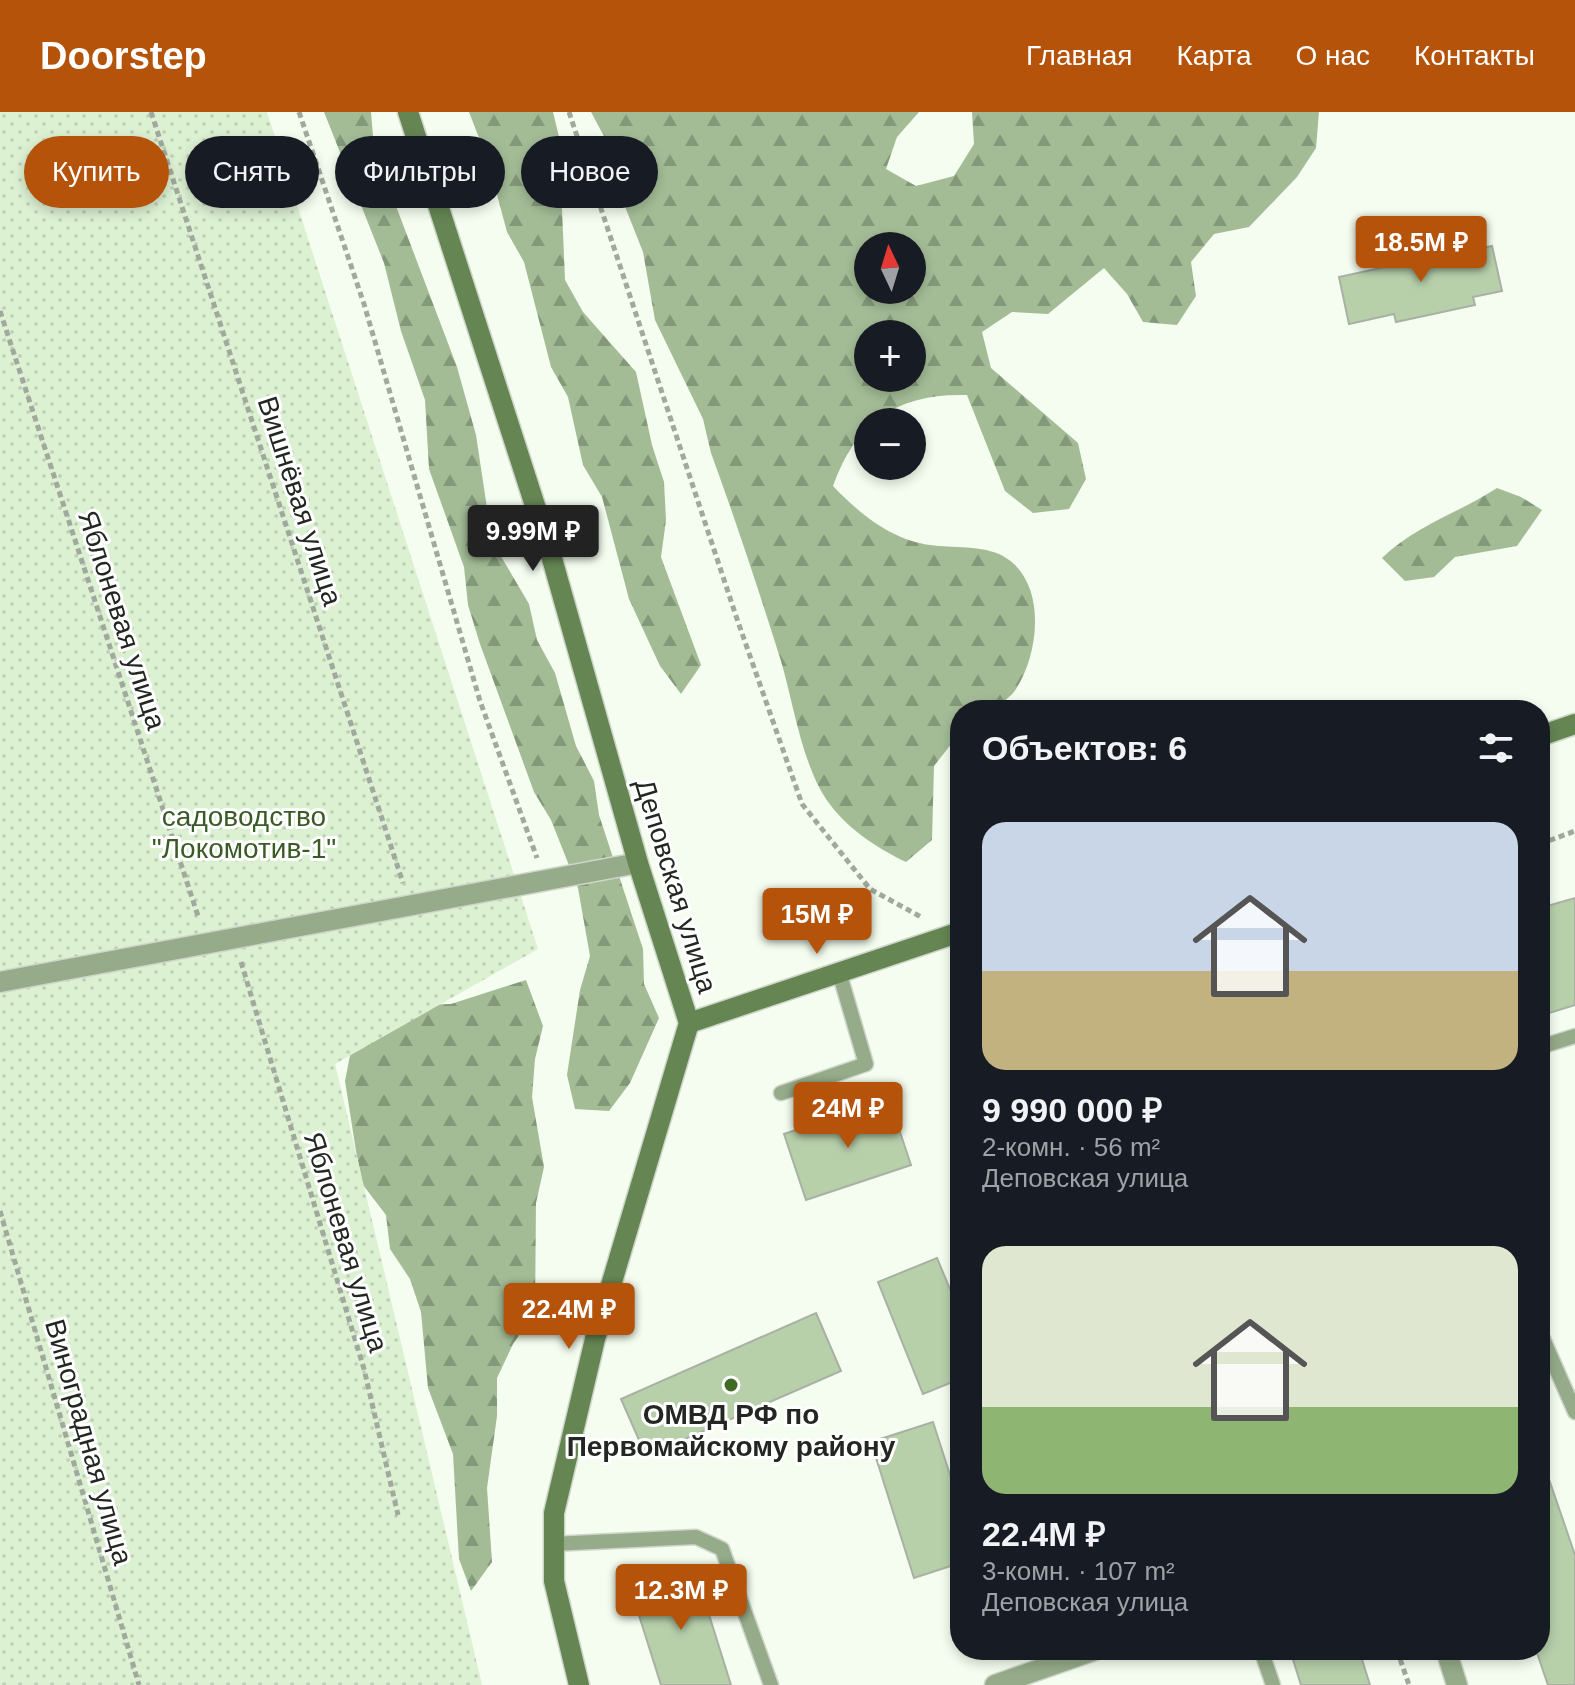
<!DOCTYPE html>
<html lang="ru">
<head>
<meta charset="utf-8">
<style>
	:root { --surface:#171b24; --page:#20242c; --text:#f1f3f6; --muted:#9ea1a6; --accent:#b45309 }
	body { margin:0; font-family:Arial,sans-serif; background:var(--page); color:var(--text); height:100vh; display:flex; flex-direction:column; font-size:30px; white-space:nowrap }
	* { box-sizing:border-box; margin:0 }
	p { font-size:26px; color:var(--muted) }
	.icon { flex:none; width:44px; height:44px; fill:none; stroke:currentColor; stroke-width:2; stroke-linecap:round; stroke-linejoin:round }
	.map { position:relative; flex:1; overflow:hidden }
	.sheet { position:absolute; left:950px; top:588px; width:600px; height:960px; display:flex; flex-direction:column; background:var(--surface); border-radius:32px; box-shadow:0 4px 12px #0003 }
	.sheet>* { flex:none }
	.guide { position:absolute; left:24px; top:24px; width:760px; height:72px; display:flex; gap:16px }
	.needle { width:52px; rotate:356deg }
	.controls { position:absolute; left:854px; top:120px; display:grid; gap:16px }
	.controls a { display:grid; place-items:center; width:72px; height:72px; border-radius:50%; background:var(--surface); box-shadow:0 4px 12px #0003; font-size:40px }
	.price { position:absolute; translate:-50% -68px; padding:0 18px; border-radius:8px; background:var(--accent); color:#fff; font-size:26px; line-height:52px; filter:drop-shadow(0 2px 4px #0008) }
	.price::after { content:''; position:absolute; left:50%; top:48px; width:24px; height:18px; margin-left:-12px; background:inherit; clip-path:polygon(0 0,100% 0,50% 100%) }
	.price.selected { background:#222; color:#fff }
	ul { padding:0; list-style:none }
	li { display:grid; align-content:center; gap:16px; height:424px; padding:0 32px }
	li span { display:grid; place-items:center; height:248px; border-radius:24px; color:#555 }
	li>.icon { margin-inline-start:auto }
	span .icon { width:144px; height:144px; fill:#fffc; stroke-width:1 }
	li b { font-size:34px }
	h2 { display:flex; justify-content:space-between; align-items:center; height:96px; padding:0 32px; font-size:34px }
	.tag { padding:0 28px; border-radius:36px; background:var(--surface); box-shadow:0 4px 12px #0003; font-size:28px; line-height:72px }
	.tag.selected { background:var(--accent); color:#fff }
	header { display:flex; align-items:center; gap:48px; box-sizing:border-box; height:112px; padding:0 40px; background:var(--accent); color:#fff }
	header strong { font-size:38px }
	nav { display:flex; gap:44px; margin-inline-start:auto; font-size:28px }
	.map>svg:first-child { display:block }
</style>
</head>
<body>
<header>
<strong>Doorstep</strong>
<nav><a>Главная</a><a>Карта</a><a>О нас</a><a>Контакты</a></nav>
</header>
<div class="map">
<svg width="1575" height="1573" viewBox="0 0 1575 1573">
	<defs>
		<pattern id="forest-firs" width="22" height="20" patternUnits="userSpaceOnUse" patternTransform="scale(2)"><rect width="22" height="20" fill="#a3bc96"/><path d="M5 1l3.5 6h-7zM16 11l3.5 6h-7z" fill="#84997a"/></pattern>
		<pattern id="park-dots" width="8" height="8" patternUnits="userSpaceOnUse" patternTransform="scale(2)"><rect width="8" height="8" fill="#dcf0d2"/><path d="M2 2h.1M6 6h.1" fill="none" stroke="#bcceb4" stroke-width="1.8" stroke-linecap="round"/></pattern>
	</defs>
	<rect width="100%" height="100%" fill="#f4fdef"/>
	<g fill="url(#forest-firs)" fill-rule="evenodd">
		<path d="M324,0H371L374,36L457,255L476,323L492,429L529,492L537,528L555,561L576,634L594,669L599,703L643,837L644,872L659,906L630,971L609,999L575,997L567,963L580,878L590,844L578,776L551,708L534,680L480,532L468,493L464,455L429,357L425,288L401,219L384,151Z"/>
		<path d="M469,0H553L559,25L565,168L583,200L636,260L652,333L664,370L666,408L661,445L701,553L681,582L660,554L629,487L602,385L583,353L568,285L551,255L524,150L507,120L488,49Z"/>
		<path d="M591,0H919L897,25L886,57L916,74L954,64L974,32L972,0H1319L1316,36L1297,65L1249,115L1214,122L1191,150L1196,184L1177,213L1143,210L1127,182L1104,156L1048,202L1012,200L982,220L991,256L1078,331L1086,367L1069,397L1033,401L1005,379L967,283C898,281 856,309 833,374C859,401 891,428 930,433C952,436 983,433 1003,444C1047,469 1040,540 1016,577C1011,585 1001,591 994,598H960V621L934,654L932,728L906,750C875,735 846,716 826,687C802,651 793,590 781,549C759,479 736,409 711,341L703,307L655,208L643,140L618,77L614,43ZM868,134H912V178H868ZM868,222H912V266H868Z"/>
		<path d="M1497,376L1521,385L1542,398L1517,434L1455,445L1434,465L1405,469L1382,446C1416,413 1457,402 1497,376Z"/>
		<path d="M526,868L543,914L535,947L532,985L544,1055L536,1091L535,1201L513,1232L497,1266V1304L487,1376L492,1450L471,1479L459,1447L453,1342L428,1276L421,1200L410,1167L390,1137L386,1103L363,1073L356,1039L345,969L352,933L411,893L451,892Z"/>
	</g>
	<path fill="url(#park-dots)" d="M0,0H267L538,837L335,952L482,1573H0Z"/>
	<g fill="#b7d0aa" stroke="#a8b1a4" stroke-width="2">
		<path d="M1461,132L1462,140L1492,134L1502,179L1473,185L1475,193L1396,210L1394,202L1349,212L1339,165L1385,155L1383,148Z"/>
		<path d="M1575,786V893L1540,904V796Z"/>
		<path d="M889,987L911,1053L806,1088L784,1022Z"/>
		<path d="M937,1146L960,1201V1267L923,1282L878,1170Z"/>
		<path d="M816,1201L841,1259L646,1344L621,1287Z"/>
		<path d="M933,1310L960,1394V1451L914,1466L871,1330Z"/>
		<path d="M1540,1341L1575,1443V1573H1548L1536,1538H1540Z"/>
		<path d="M695,1458L731,1573H661L631,1478Z"/>
		<path d="M1290,1538H1359L1370,1573H1301Z"/>
	</g>
	<g fill="none" stroke-linecap="round" stroke-linejoin="round">
		<defs>
			<g id="lane">
				<path d="M1540,935L1575,924"/>
				<path d="M781,981L866,952L839,860"/>
				<path d="M1540,1220L1575,1300"/>
				<path d="M552,1432L696,1425L722,1437L771,1573"/>
				<path d="M1261,1538L1273,1573"/>
			</g>
			<g id="street">
				<path d="M0,870L638,751"/>
				<path d="M1446,1538L1457,1573"/>
				<path d="M995,1573L1095,1538"/>
			</g>
			<g id="secondary">
				<path d="M408,0L551,443L638,751L689,911L595,1227L554,1401V1469L579,1573"/>
				<path d="M1540,624L1575,612"/>
				<path d="M689,911L960,820"/>
			</g>
		</defs>
		<use href="#lane" stroke="#ced6ca" stroke-width="17"/>
		<use href="#street" stroke="#ced6ca" stroke-width="23"/>
		<use href="#secondary" stroke="#ced6ca" stroke-width="23"/>
		<g stroke="#a1a89d" stroke-width="5" stroke-dasharray="6 4" stroke-linecap="butt">
			<path d="M151,0L403,771"/>
			<path d="M299,0L364,192L480,589L537,746"/>
			<path d="M569,0L737,507L802,692L870,777L923,806"/>
			<path d="M0,199L199,807"/>
			<path d="M1540,732L1575,719"/>
			<path d="M241,850L364,1257L398,1403"/>
			<path d="M0,1099L139,1573"/>
			<path d="M1397,1538L1409,1573"/>
		</g>
		<use href="#lane" stroke="#95ab89" stroke-width="14"/>
		<use href="#street" stroke="#95ab89" stroke-width="20"/>
		<use href="#secondary" stroke="#658553" stroke-width="20"/>
	</g>
	<circle fill="#416a25" stroke="#fff" stroke-width="3" cx="731" cy="1273" r="8"/>
	<g text-anchor="middle" dominant-baseline="central" stroke-width="6" stroke-linejoin="round" paint-order="stroke">
		<g font-size="28" fill="#232722" stroke="#fff">
			<text transform="translate(300 389) rotate(72)">Вишнёвая улица</text>
			<text transform="translate(122 508) rotate(72)">Яблоневая улица</text>
			<text transform="translate(676 774) rotate(73)">Деповская улица</text>
			<text transform="translate(346 1130) rotate(73)">Яблоневая улица</text>
			<text transform="translate(89 1330) rotate(74)">Виноградная улица</text>
		</g>
		<g font-size="28" fill="#3b5b26" stroke="#fff">
			<text x="244" y="704">садоводство<tspan x="244" dy="32">"Локомотив-1"</tspan></text>
		</g>
		<g font-size="28" font-weight="bold" fill="#232722" stroke="#fff">
			<text x="731" y="1302">ОМВД РФ по<tspan x="731" dy="32">Первомайскому району</tspan></text>
		</g>
	</g>
</svg>
<div class="controls">
<a><svg class="needle" viewBox="-14 -14 28 28"><path d="M0-13l5 13h-10z" fill="#e53935"/><path d="M0 13l5-13h-10z" fill="#9ea1a6"/></svg></a>
<a>+</a>
<a>−</a>
</div>
<b class="price" style="left:1421px;top:172px">18.5M ₽</b>
<b class="price selected" style="left:533px;top:461px">9.99M ₽</b>
<b class="price" style="left:817px;top:844px">15M ₽</b>
<b class="price" style="left:848px;top:1038px">24M ₽</b>
<b class="price" style="left:569px;top:1239px">22.4M ₽</b>
<b class="price" style="left:681px;top:1520px">12.3M ₽</b>
<div class="guide">
<a class="tag selected">Купить</a>
<a class="tag">Снять</a>
<a class="tag">Фильтры</a>
<a class="tag">Новое</a>
</div>
<section class="sheet">
<h2>Объектов: 6<svg class="icon" aria-label="filters" viewBox="0 0 24 24"><path d="M4 7h16M4 17h16"/><circle cx="9" cy="7" r="2"/><circle cx="15" cy="17" r="2"/></svg></h2>
<ul>
<li><span style="background:linear-gradient(#c9d6e8 60%,#c2b280 0)"><svg class="icon" aria-label="home" viewBox="0 0 24 24"><path d="M3 11l9-7 9 7M6 9v11h12V9"/></svg></span><div><b>9 990 000 ₽</b><p>2-комн. · 56 m²</p><p>Деповская улица</p></div></li>
<li><span style="background:linear-gradient(#dfe7d0 65%,#8fb573 0)"><svg class="icon" aria-label="home" viewBox="0 0 24 24"><path d="M3 11l9-7 9 7M6 9v11h12V9"/></svg></span><div><b>22.4M ₽</b><p>3-комн. · 107 m²</p><p>Деповская улица</p></div></li>
</ul>
</section>
</div>
</body>
</html>
